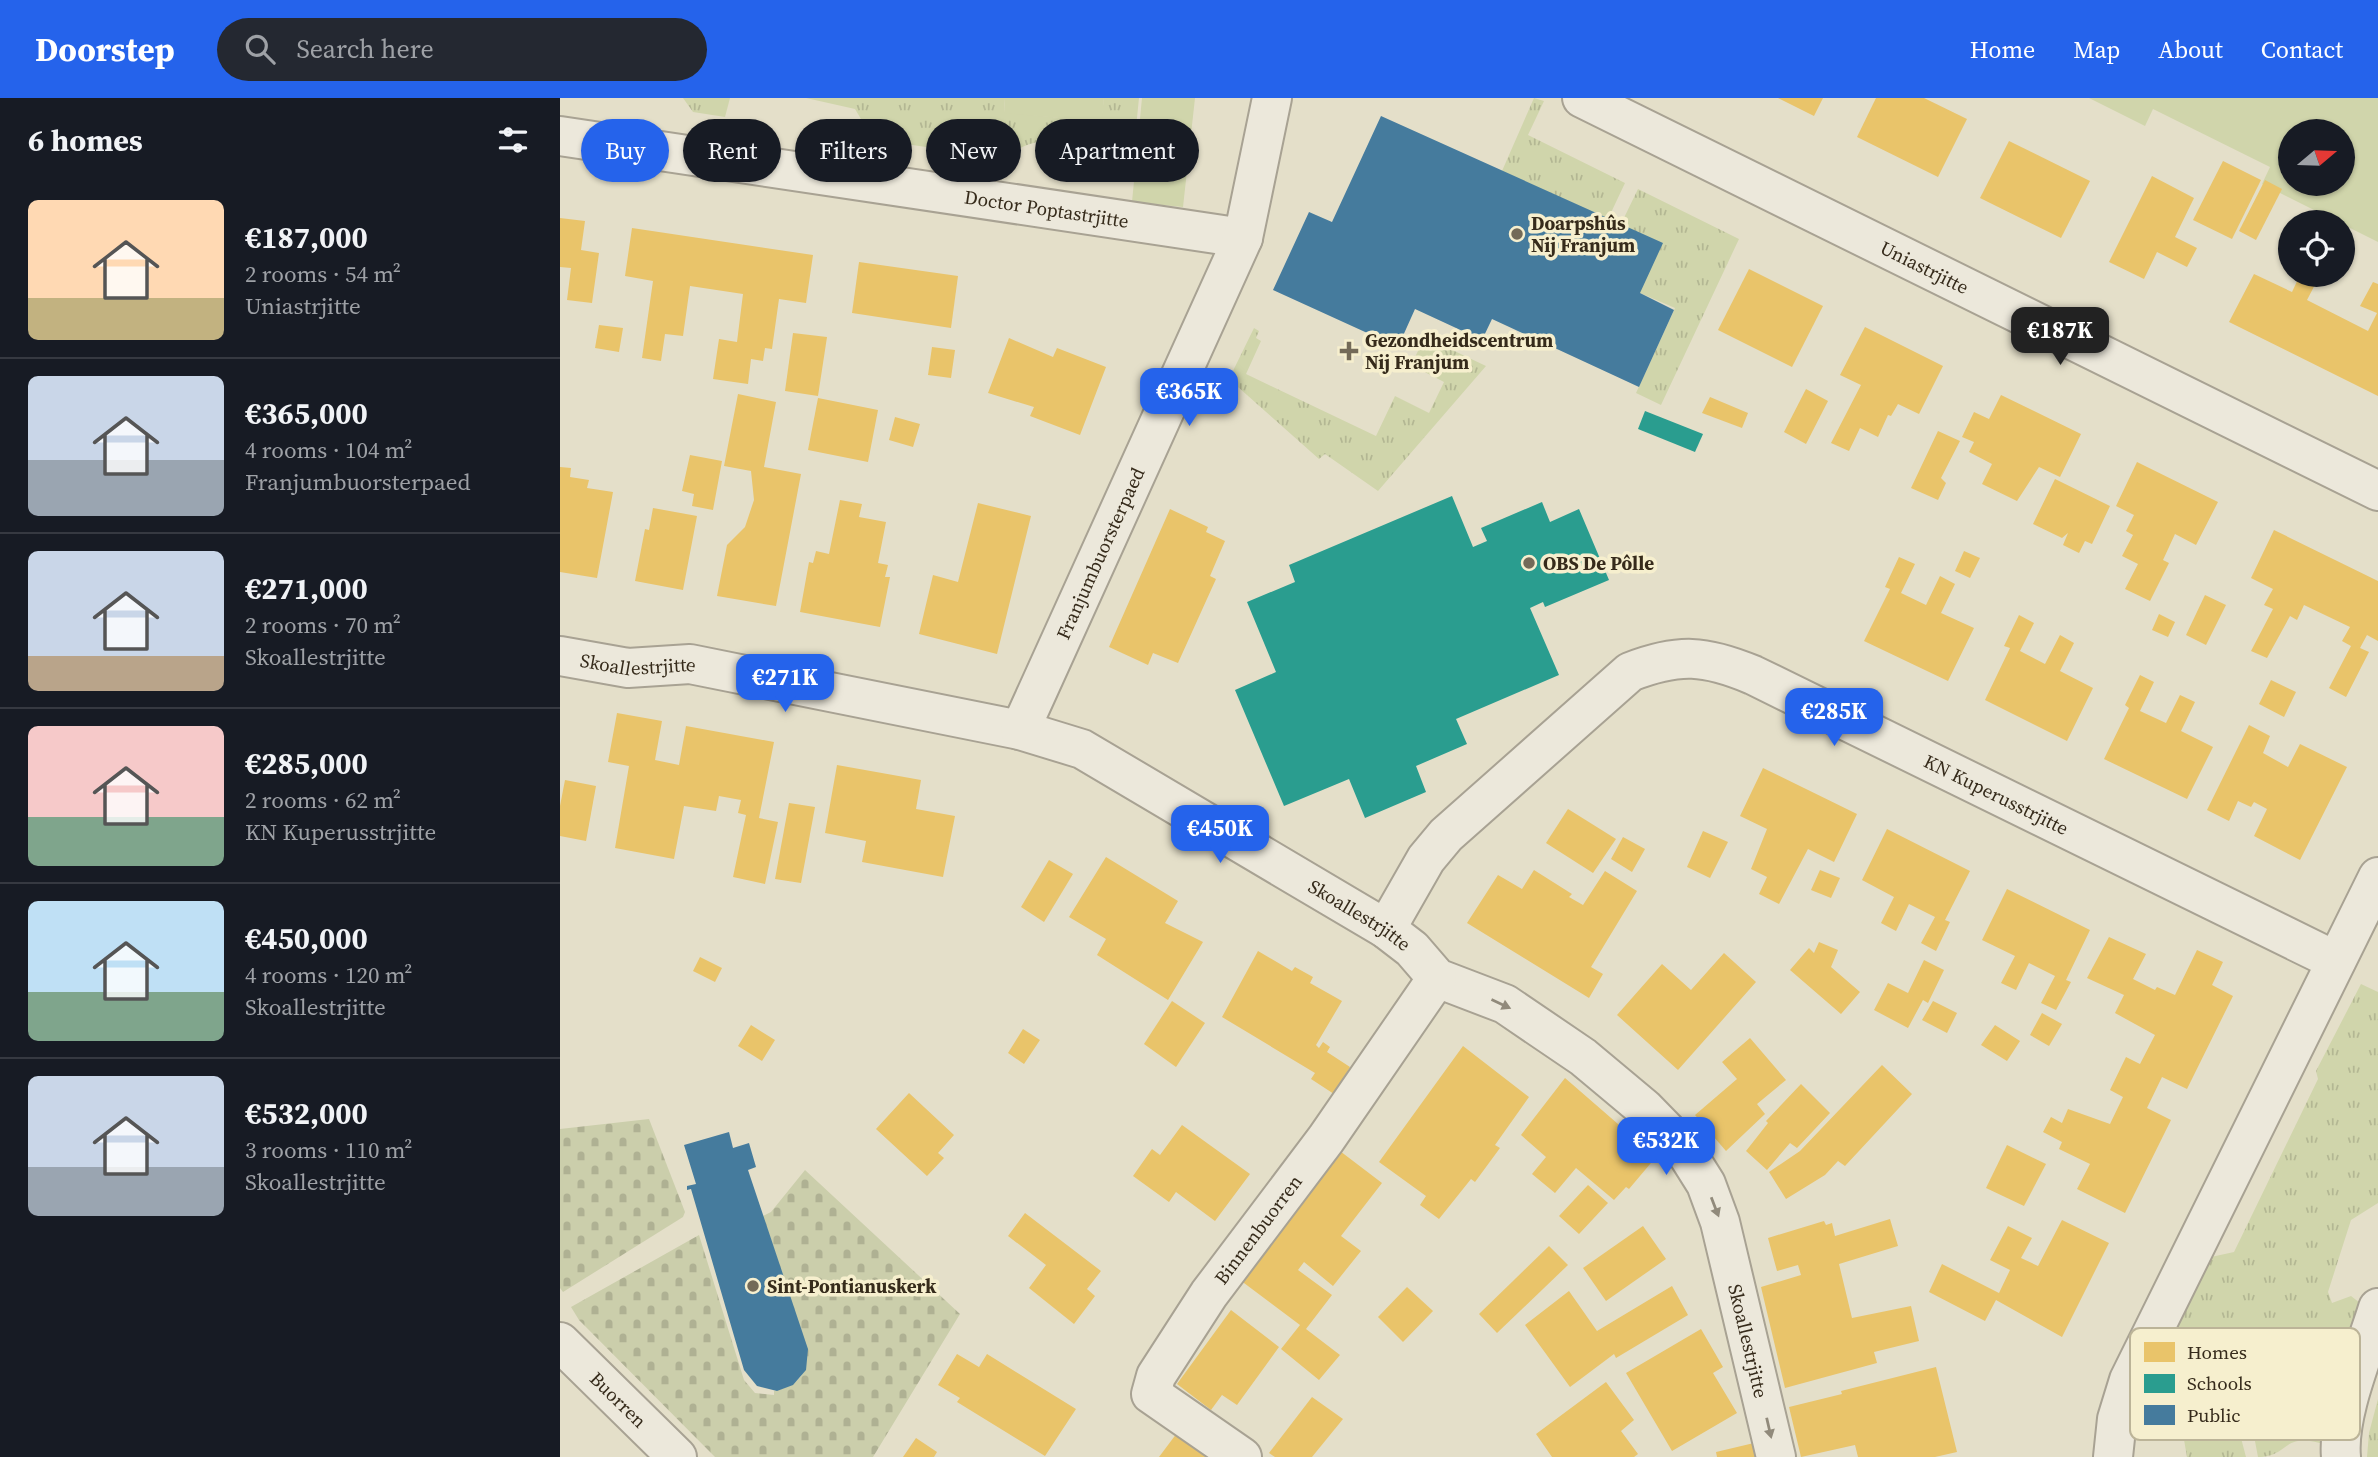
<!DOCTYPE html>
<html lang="en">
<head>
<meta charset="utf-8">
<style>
	:root { --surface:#171b24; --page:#242831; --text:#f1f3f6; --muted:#9ea1a6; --line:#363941; --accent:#2563eb }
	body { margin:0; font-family:"Source Serif 4",serif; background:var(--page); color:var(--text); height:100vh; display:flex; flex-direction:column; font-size:26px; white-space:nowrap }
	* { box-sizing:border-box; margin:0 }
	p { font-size:23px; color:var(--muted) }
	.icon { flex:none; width:38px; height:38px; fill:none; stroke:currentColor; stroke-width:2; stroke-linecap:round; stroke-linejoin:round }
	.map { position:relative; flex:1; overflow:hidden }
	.details { display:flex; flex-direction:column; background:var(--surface); width:560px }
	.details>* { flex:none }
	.top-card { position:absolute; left:21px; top:21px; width:665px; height:63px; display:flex; gap:14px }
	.needle { width:46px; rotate:71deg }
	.tools { position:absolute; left:1718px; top:21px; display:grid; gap:14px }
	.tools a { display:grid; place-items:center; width:77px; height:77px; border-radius:50%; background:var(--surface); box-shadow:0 2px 5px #0004; font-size:35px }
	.price { position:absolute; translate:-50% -60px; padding:0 16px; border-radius:14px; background:var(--accent); color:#fff; font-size:23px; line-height:46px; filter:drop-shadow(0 2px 4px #0008) }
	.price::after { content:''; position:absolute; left:50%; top:42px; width:21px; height:16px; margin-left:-10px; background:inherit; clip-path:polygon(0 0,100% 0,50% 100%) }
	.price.active { background:#222; color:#fff }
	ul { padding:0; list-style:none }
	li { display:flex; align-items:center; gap:21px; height:175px; padding:0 28px }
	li+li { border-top:2px solid var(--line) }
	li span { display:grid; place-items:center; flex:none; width:196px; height:140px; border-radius:10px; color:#555 }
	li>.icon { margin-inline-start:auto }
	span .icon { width:84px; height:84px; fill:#fffc; stroke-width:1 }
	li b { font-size:30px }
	h2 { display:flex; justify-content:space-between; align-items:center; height:84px; padding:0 28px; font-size:30px }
	.chip { padding:0 24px; border-radius:32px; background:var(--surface); box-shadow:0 2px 5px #0004; font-size:24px; line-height:63px }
	.chip.active { background:var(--accent); color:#fff }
	header { display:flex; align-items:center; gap:42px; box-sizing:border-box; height:98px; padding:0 35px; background:var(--accent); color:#fff }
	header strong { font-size:33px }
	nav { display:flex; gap:38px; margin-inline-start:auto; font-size:24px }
	.search { width:490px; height:63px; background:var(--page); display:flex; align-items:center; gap:18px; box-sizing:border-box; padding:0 24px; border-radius:38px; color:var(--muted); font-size:26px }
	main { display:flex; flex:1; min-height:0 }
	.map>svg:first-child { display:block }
</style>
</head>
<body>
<header>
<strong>Doorstep</strong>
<div class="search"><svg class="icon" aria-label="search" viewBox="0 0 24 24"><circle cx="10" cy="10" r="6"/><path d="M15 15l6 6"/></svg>Search here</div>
<nav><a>Home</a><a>Map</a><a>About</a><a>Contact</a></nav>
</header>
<main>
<section class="details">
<h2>6 homes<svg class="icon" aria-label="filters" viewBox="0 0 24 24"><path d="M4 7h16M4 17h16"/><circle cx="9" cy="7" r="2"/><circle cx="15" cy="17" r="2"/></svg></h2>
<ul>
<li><span style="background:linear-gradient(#ffd9b3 70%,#c2b280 0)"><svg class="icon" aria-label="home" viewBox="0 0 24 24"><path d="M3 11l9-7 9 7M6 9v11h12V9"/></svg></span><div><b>€187,000</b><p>2 rooms · 54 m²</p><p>Uniastrjitte</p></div></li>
<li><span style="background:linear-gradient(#c9d6e8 60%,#9aa5b1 0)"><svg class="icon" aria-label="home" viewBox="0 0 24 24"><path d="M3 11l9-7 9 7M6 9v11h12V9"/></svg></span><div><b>€365,000</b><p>4 rooms · 104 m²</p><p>Franjumbuorsterpaed</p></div></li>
<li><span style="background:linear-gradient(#c9d6e8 75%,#b9a48a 0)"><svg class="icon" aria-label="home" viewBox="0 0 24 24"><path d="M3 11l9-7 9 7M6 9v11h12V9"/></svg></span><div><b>€271,000</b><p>2 rooms · 70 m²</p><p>Skoallestrjitte</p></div></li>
<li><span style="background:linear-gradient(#f6c9c9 65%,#7fa58c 0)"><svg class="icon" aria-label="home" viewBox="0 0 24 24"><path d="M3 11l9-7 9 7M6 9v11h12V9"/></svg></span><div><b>€285,000</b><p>2 rooms · 62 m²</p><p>KN Kuperusstrjitte</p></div></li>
<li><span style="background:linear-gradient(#bfe0f5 65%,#7fa58c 0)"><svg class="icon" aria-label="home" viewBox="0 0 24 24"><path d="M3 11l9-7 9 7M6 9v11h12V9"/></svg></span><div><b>€450,000</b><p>4 rooms · 120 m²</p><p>Skoallestrjitte</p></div></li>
<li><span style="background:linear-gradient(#c9d6e8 65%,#9aa5b1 0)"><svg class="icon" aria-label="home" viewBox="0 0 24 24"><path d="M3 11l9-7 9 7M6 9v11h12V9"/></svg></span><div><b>€532,000</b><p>3 rooms · 110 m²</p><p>Skoallestrjitte</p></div></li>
</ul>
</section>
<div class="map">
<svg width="1818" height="1359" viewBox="0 0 1818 1359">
	<defs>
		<pattern id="grass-tufts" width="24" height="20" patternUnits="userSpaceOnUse" patternTransform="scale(1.75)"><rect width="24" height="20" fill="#d0d5ab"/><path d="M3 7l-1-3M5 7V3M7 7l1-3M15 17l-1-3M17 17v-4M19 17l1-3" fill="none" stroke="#b3b793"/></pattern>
		<pattern id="cemetery-stones" width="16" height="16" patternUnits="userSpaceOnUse" patternTransform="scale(1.75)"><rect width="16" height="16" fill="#cbceab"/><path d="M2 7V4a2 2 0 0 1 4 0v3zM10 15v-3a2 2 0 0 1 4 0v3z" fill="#afb193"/></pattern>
	</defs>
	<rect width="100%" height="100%" fill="#e4dfc9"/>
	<g fill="url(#grass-tufts)">
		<path d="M123,0H170L165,19L133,14Z"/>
		<path d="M246,0H445L444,14L541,24L544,0H579L571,79L527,73L525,56C496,39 471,38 445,61L313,41L295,11Z"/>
		<path d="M974,0L984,3L968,37L1065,85L1048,121L942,73Z"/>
		<path d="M1078,91L1179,141L1101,307L1076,295L1115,210L1080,195L1061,126Z"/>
		<path d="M694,230L699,233L696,240L701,243L686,276L816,338L835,298L869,315L884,284L851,267L865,239L926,268L818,393L765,356L759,361L669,281Z"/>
		<path d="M1801,886L1818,894V1105L1791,1122L1768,1194L1772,1205L1791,1198L1800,1205L1769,1309L1731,1303L1685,1329L1585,1302L1583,1299L1651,1159L1674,1154L1758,981L1756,973Z"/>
		<path d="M1818,1301V1359H1807L1809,1335Z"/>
		<path d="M1733,1315L1766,1320L1769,1348C1721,1331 1731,1359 1698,1359L1694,1338Z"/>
		<path d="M1615,1322L1681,1340L1686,1359H1627L1623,1336H1617Z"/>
	</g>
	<g fill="url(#cemetery-stones)">
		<path d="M89,1021L125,1114L123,1119L3,1194L0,1190V1031Z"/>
		<path d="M245,1072L400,1216L313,1359H155L19,1222L11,1209L139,1137L184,1282L195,1295L214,1297V1293C239,1287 247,1277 247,1251L203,1118L211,1114Z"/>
	</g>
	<g fill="#d0d5ab" fill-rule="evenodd">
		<path d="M445,0H544L542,24L444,15Z"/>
		<path d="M582,0H635L623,109L572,104Z"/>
		<path d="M1529,0H1818V144L1702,86L1710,69L1593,11L1585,28ZM1731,33H1783V86H1731Z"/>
	</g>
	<g fill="#e9c46a">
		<path d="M1218,0H1263L1254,18Z"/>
		<path d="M1316,0H1364L1407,21L1378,79L1297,39Z"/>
		<path d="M1449,43L1530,83L1501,140L1420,100Z"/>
		<path d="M1663,63L1701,82L1672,141L1633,122Z"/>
		<path d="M1592,78L1634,100L1615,139L1637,150L1627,169L1597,154L1584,181L1549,164Z"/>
		<path d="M1705,82L1722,91L1696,142L1679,133Z"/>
		<path d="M0,120L25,123L21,152L39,155L32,205L7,202L11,170L0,169Z"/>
		<path d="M72,130L253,157L246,205L219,201L212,251L205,250L203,263L191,261L188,286L153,281L159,241L177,244L183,196L130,188L123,238L105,236L101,263L82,260L93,183L65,178Z"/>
		<path d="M1731,153V172L1723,168Z"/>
		<path d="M299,164L398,178L391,230L292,215Z"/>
		<path d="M1189,171L1263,208L1232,269L1158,232Z"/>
		<path d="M1694,176L1732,194L1740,177H1760L1747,202L1808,233L1817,215L1800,208L1813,184L1818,186V298L1669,224Z"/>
		<path d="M39,227L63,230L59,254L35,250Z"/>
		<path d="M1305,229L1383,268L1359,316L1338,306L1331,318L1328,317L1318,339L1300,330L1289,353L1271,345L1301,287L1280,277Z"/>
		<path d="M233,235L267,239L258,298L225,293Z"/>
		<path d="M449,240L493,259L497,250L546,269L520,337L470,318L474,309L428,295Z"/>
		<path d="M372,249L395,252L391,280L368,277Z"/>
		<path d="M1246,291L1268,303L1246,346L1224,334Z"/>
		<path d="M178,296L216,304L204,369L241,376L216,508L157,498L167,447L185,429L194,402L191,373L164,368Z"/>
		<path d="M1441,297L1521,336L1500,379L1479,369L1457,403L1422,386L1432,366L1409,354L1414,344L1402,339L1414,314L1429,321Z"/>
		<path d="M1150,299L1188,315L1182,330L1142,315Z"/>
		<path d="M258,300L318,312L308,364L248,352Z"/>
		<path d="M335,319L360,326L353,349L329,342Z"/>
		<path d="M1378,333L1400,343L1381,380L1386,385L1378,402L1351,390Z"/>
		<path d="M130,357L162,363L153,412L132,408L134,396L122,393Z"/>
		<path d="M1577,364L1658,404L1636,447L1615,436L1603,462L1609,465L1590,503L1565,491L1578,466L1562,458L1573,437L1566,433L1574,417L1556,408Z"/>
		<path d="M0,369L11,370L10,379L29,382L27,390L53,394L37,480L0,474Z"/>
		<path d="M1495,381L1550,408L1532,446L1525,443L1519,455L1503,447L1508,435L1502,440L1473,426Z"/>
		<path d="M280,402L302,406L299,419L326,424L318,465L328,467L325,479H330L320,529L240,514L249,464L253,465L256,453L269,456Z"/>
		<path d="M418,405L471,418L437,556L359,536L373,477L398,484Z"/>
		<path d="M93,410L137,418L123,492L75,483L85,431L89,432Z"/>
		<path d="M610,411L648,429L646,434L665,443L650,478L656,481L618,565L593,555L588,567L549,549Z"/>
		<path d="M1714,432L1818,483V543L1807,537L1800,550L1809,554L1786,599L1769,590L1791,548L1782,543L1790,529L1744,507L1737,522L1730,518L1707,560L1691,553L1713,511L1704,507L1713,491L1691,480Z"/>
		<path d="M1404,453L1420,460L1410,480L1395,473Z"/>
		<path d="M1339,459L1355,466L1341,495L1366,507L1380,478L1395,486L1381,515L1414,530L1388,583L1304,543L1330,491L1325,489Z"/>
		<path d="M1645,497L1666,507L1646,547L1626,537Z"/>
		<path d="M1599,516L1615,524L1608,539L1592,532Z"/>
		<path d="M1459,517L1474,525L1460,553L1485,566L1500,537L1514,545L1500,573L1533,590L1507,643L1425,602L1450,550L1444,548Z"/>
		<path d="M1580,577L1594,584L1580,613L1606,625L1620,597L1635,604L1621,633L1653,649L1627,701L1544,661L1569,610L1565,607Z"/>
		<path d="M1711,582L1736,594L1724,619L1699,606Z"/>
		<path d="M57,615L102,623L95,662L119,667L126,628L214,644L199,720L218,724L205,786L173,779L186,717L178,715L181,702L159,698L156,713L124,708L114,761L55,750L69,668L48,664Z"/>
		<path d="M1689,627L1710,638L1703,655L1728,669L1740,646L1787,669L1740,762L1694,738L1707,711L1694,704L1691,709L1678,703L1669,723L1647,712Z"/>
		<path d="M277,667L361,682L356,711L395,718L383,779L302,764L306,743L265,735Z"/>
		<path d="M1203,670L1297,716L1274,764L1248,751L1219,806L1199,796L1207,779L1191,771L1207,731L1180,718Z"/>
		<path d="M5,682L36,688L26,743L0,738V708Z"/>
		<path d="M229,705L255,709L241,785L215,781Z"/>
		<path d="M1008,711L1056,741L1033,775L986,745Z"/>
		<path d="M1327,731L1410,773L1385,822L1390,824L1376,853L1361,845L1375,819L1349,806L1336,833L1321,825L1334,799L1302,782Z"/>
		<path d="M1143,733L1168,744L1150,780L1127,769Z"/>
		<path d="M1063,739L1085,751L1072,774L1051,761Z"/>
		<path d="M546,759L618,803L605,825L643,844L608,902L537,857L546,841L509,819Z"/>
		<path d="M489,762L513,776L484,824L461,809Z"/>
		<path d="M974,772L1012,796L1009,799L1023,807L1045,773L1077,793L1031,869L1043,876L1029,900L907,825L938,777L962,791Z"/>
		<path d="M1260,772L1280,780L1271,800L1251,792Z"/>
		<path d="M1447,791L1530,832L1506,882L1511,884L1496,912L1481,905L1495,878L1469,865L1456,892L1441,885L1455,858L1422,842Z"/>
		<path d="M1549,839L1586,856L1573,881L1595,892L1597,889L1615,897L1637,852L1663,864L1652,887L1673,898L1627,991L1602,979L1587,1010L1611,1022L1565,1115L1517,1091L1530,1066L1499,1051L1502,1044L1483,1034L1491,1019L1502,1025L1508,1011L1550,1026L1563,999L1550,992L1566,959L1580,966L1595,937L1555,915L1564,897L1527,880Z"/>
		<path d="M1259,844L1278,852L1271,869L1300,894L1281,916L1230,872L1249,850L1254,855Z"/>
		<path d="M698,853L732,873L735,869L753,879L750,885L782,903L756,947L759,950L763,944L770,949L767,954L790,969L774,996L751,981L755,975L662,919Z"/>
		<path d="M1164,855L1196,884L1118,972L1057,917L1102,866L1131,892Z"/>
		<path d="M140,859L162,870L155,884L133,873Z"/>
		<path d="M1364,862L1384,872L1368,905L1363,902L1348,930L1314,912L1328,885L1348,895Z"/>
		<path d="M612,903L645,925L616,969L584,946Z"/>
		<path d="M1373,903L1397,915L1387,935L1362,922Z"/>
		<path d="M1482,915L1502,926L1489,948L1470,937Z"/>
		<path d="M191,927L215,942L202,963L178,948Z"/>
		<path d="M1435,927L1460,943L1447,963L1421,947Z"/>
		<path d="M463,931L480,942L464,966L448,955Z"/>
		<path d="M1190,940L1226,982L1197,1006L1205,1016L1166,1053L1135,1017L1177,981L1162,964Z"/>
		<path d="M903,948L969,999L935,1047L940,1050L915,1084L911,1081L879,1121L860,1107L866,1098L819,1064Z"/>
		<path d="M1322,967L1352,996L1285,1068L1278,1063L1265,1077L1226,1101L1209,1074L1240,1053Z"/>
		<path d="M1005,980L1096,1059L1069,1091L1066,1089L1054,1102L1016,1070L995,1095L972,1076L986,1059L961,1037Z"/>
		<path d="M1241,986L1270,1015L1237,1050L1230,1045L1207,1072L1186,1053L1208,1025L1206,1023Z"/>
		<path d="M349,995L394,1037L378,1055L384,1060L367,1078L316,1031Z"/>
		<path d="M622,1027L690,1076L655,1123L616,1094L609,1104L573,1078L592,1051L600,1057Z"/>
		<path d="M1447,1047L1486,1066L1464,1108L1426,1090Z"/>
		<path d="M776,1050L822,1085L781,1138L801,1153L773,1188L744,1164L738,1172L772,1197L746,1231L780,1257L759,1282L721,1251L740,1227L676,1179Z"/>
		<path d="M1028,1087L1048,1105L1019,1136L999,1118Z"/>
		<path d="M465,1115L541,1173L527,1191L535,1198L514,1226L469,1190L486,1167L448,1138Z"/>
		<path d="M1330,1121L1338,1148L1279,1166L1292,1220L1351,1208L1359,1243L1314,1254L1317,1265L1225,1290L1201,1189L1241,1177L1238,1167L1217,1173L1208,1140L1264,1123L1266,1127L1272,1125L1275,1138Z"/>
		<path d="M1502,1122L1549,1145L1502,1239L1436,1202L1425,1223L1369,1194L1382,1166L1439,1195L1450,1172L1430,1162L1448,1128L1472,1140L1461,1160L1478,1168Z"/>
		<path d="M1083,1128L1106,1161L1046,1203L1023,1170Z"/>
		<path d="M989,1148L1008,1167L937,1235L919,1216Z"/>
		<path d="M1112,1188L1128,1217L1056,1260L1054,1256L1010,1289L965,1227L1009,1193L1037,1233Z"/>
		<path d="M847,1189L873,1213L843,1244L818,1219Z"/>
		<path d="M671,1212L719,1249L677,1307L662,1297L651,1312L617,1286Z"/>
		<path d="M1141,1231L1163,1269L1153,1275L1177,1315L1112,1353L1066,1275Z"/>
		<path d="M397,1256L419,1269L427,1256L516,1311L485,1358L397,1304L400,1300L378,1287Z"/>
		<path d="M1376,1269L1397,1354L1375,1359H1298L1295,1347L1241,1359L1229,1309L1282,1296L1281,1293Z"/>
		<path d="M1046,1284L1074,1322L1061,1333L1078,1356L1074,1359H992L976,1336Z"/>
		<path d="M752,1299L783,1321L752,1359H715L709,1355Z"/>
		<path d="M617,1335L649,1359H599Z"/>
		<path d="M356,1340L377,1354L374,1359H343Z"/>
		<path d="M1194,1345L1198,1359H1157L1156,1354Z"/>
	</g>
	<g fill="#2a9d8f">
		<path d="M1085,313L1143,336L1135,354L1078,331Z"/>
		<path d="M892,398L913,449L927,443L921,430L982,404L990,424L1019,411L1049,482L985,509L983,504L970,510L999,577L896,621L907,646L856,668L866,694L805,720L789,681L724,708L675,592L716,574L687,504L735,484L729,467Z"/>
	</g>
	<g fill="#457b9d">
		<path d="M821,18L1103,145L1080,195L1114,212L1079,289L932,221L922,242L855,211L838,249L713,192L749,114L772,124Z"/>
		<path d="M169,1034L173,1050L189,1045L196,1069L188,1072L248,1251L246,1272L233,1287L217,1293L197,1288L184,1272L131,1091L127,1092V1088L136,1086L124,1047Z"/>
	</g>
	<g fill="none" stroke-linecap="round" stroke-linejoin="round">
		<defs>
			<g id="street">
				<path id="s1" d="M1022,0L1818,393"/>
				<path id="s2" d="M0,38L683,140"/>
				<path id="s3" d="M0,558L68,570L130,566L460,632L522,651L826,831L852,851L877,880L945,906L1023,959L1084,1010L1124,1051L1146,1086L1160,1124L1216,1359"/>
				<path id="s4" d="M460,632L683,140L712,0"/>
				<path id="s5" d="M826,831L866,761L886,737L1070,574C1119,555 1145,557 1193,577L1776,863"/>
				<path id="s6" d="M0,1244L117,1359"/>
				<path id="s7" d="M682,1359L591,1296L596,1278L649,1196L766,1041L877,880"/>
				<path d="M1553,1359L1557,1321L1569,1282L1818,779"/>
				<path d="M1781,1359C1777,1315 1805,1253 1818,1210"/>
			</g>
		</defs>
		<use href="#street" stroke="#a8a293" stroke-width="42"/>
		<use href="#street" stroke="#ece8db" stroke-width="38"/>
	</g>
	<defs><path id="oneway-solid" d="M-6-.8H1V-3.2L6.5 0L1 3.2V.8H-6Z" transform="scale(1.75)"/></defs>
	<g fill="#918a7b">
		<use href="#oneway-solid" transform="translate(941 906) rotate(25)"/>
		<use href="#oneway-solid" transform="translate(1155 1109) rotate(69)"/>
		<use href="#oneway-solid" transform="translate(1209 1330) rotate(77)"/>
	</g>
	<g fill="#736a58" stroke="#f6efce" stroke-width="2.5">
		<circle cx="957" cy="136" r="7"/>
		<path d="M785.5 242.5h7v7h7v7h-7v7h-7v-7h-7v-7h7z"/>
		<circle cx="969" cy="465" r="7"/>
		<circle cx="193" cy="1188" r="7"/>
	</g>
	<g text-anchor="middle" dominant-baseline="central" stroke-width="7" stroke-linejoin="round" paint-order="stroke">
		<g font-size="19" fill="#362b1b" stroke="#f6efce">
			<text stroke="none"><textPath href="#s2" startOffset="492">Doctor Poptastrjitte</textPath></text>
			<text stroke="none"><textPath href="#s1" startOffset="382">Uniastrjitte</textPath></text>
			<text stroke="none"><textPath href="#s4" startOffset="194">Franjumbuorsterpaed</textPath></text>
			<text stroke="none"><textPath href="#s3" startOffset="79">Skoallestrjitte</textPath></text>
			<text stroke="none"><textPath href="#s5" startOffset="756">KN Kuperusstrjitte</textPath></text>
			<text stroke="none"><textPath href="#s3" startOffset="856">Skoallestrjitte</textPath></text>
			<text stroke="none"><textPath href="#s7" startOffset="308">Binnenbuorren</textPath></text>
			<text stroke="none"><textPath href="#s3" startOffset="1465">Skoallestrjitte</textPath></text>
			<text stroke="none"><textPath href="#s6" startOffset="82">Buorren</textPath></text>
		</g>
		<g font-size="19" font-weight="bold" fill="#362b1b" stroke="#f6efce" text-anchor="start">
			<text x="971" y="125">Doarpshûs<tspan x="971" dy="22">Nij Franjum</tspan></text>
			<text x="805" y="242">Gezondheidscentrum<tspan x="805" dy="22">Nij Franjum</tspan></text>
			<text x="983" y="465">OBS De Pôlle</text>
			<text x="207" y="1188">Sint-Pontianuskerk</text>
		</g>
	</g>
	<rect x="1570" y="1230" width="230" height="112" rx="10" fill="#f6efce" stroke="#bcb498" stroke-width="2"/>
	<rect x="1584" y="1244" width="31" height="20" fill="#e9c46a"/>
	<rect x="1584" y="1276" width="31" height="19" fill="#2a9d8f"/>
	<rect x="1584" y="1307" width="31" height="20" fill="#457b9d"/>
	<g font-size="19" fill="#362b1b">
		<text x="1627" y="1261">Homes</text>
		<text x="1627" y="1292">Schools</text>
		<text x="1627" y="1324">Public</text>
	</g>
</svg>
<div class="tools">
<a><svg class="needle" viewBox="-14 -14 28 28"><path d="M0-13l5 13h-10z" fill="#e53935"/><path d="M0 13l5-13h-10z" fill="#9ea1a6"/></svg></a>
<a><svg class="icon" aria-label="locate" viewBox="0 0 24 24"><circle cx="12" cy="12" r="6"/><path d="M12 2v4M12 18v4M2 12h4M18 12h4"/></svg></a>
</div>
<b class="price active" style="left:1500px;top:269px">€187K</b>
<b class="price" style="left:629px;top:330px">€365K</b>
<b class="price" style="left:225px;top:616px">€271K</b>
<b class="price" style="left:1274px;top:650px">€285K</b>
<b class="price" style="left:660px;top:767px">€450K</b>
<b class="price" style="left:1106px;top:1079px">€532K</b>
<div class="top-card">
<a class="chip active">Buy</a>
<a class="chip">Rent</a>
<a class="chip">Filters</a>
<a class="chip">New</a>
<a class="chip">Apartment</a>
</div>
</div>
</main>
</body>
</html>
